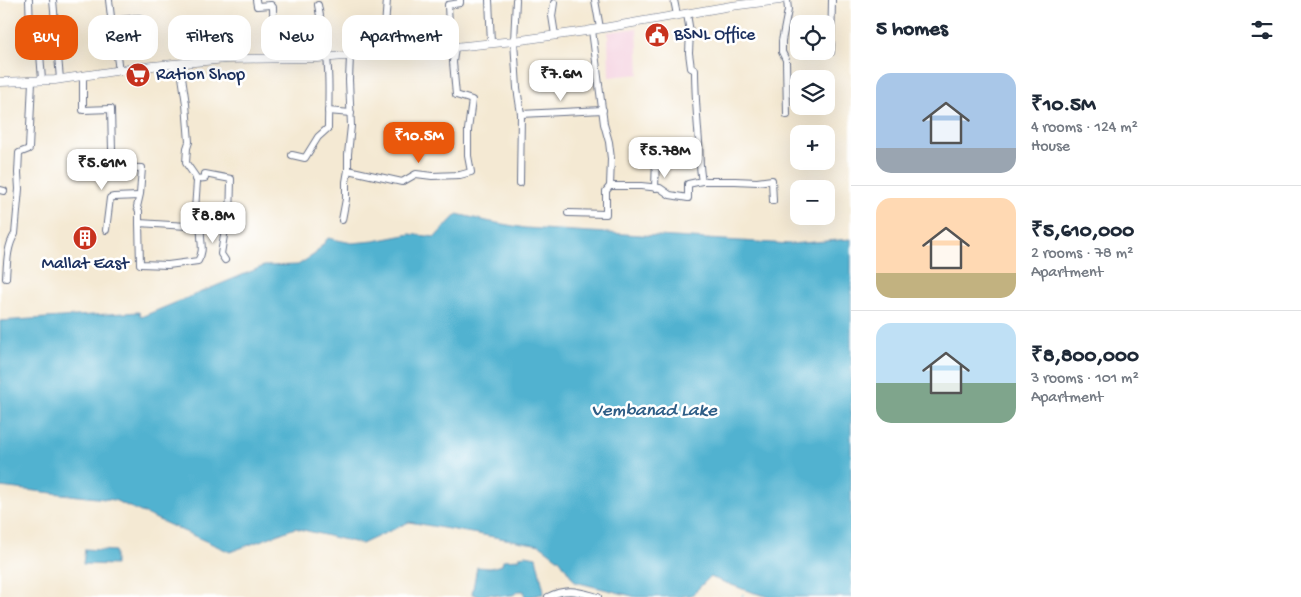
<!DOCTYPE html>
<html lang="en">
<head>
<meta charset="utf-8">
<style>
	:root { --surface:#fff; --page:#f6f6f7; --text:#1f2937; --muted:#747a83; --line:#e0e1e3; --accent:#ea580c }
	body { margin:0; font-family:"Gochi Hand",sans-serif; background:var(--page); color:var(--text); height:100vh; display:flex; flex-direction:column; font-size:19px; white-space:nowrap }
	* { box-sizing:border-box; margin:0 }
	p { font-size:16px; color:var(--muted) }
	.icon { flex:none; width:28px; height:28px; fill:none; stroke:currentColor; stroke-width:2; stroke-linecap:round; stroke-linejoin:round }
	.map { position:relative; flex:1; overflow:hidden }
	.panel { display:flex; flex-direction:column; background:var(--surface); width:450px }
	.panel>* { flex:none }
	.guide { position:absolute; left:15px; top:15px; width:475px; height:45px; display:flex; gap:10px }
	.controls { position:absolute; left:790px; top:15px; display:grid; gap:10px }
	.controls a { display:grid; place-items:center; width:45px; height:45px; border-radius:10px; background:var(--surface); box-shadow:0 5px 20px #0002; font-size:25px }
	.price { position:absolute; translate:-50% -42px; padding:0 11px; border-radius:10px; background:#fff; color:#222; font-size:16px; line-height:32px; filter:drop-shadow(0 1px 2px #0008) }
	.price::after { content:''; position:absolute; left:50%; top:30px; width:15px; height:11px; margin-left:-8px; background:inherit; clip-path:polygon(0 0,100% 0,50% 100%) }
	.price.current { background:var(--accent); color:#fff }
	ul { padding:0; list-style:none }
	li { display:flex; align-items:center; gap:15px; height:125px; padding:0 25px }
	li+li { border-top:1px solid var(--line) }
	li span { display:grid; place-items:center; flex:none; width:140px; height:100px; border-radius:15px; color:#555 }
	li>.icon { margin-inline-start:auto }
	span .icon { width:60px; height:60px; fill:#fffc; stroke-width:1 }
	li b { font-size:21px }
	h2 { display:flex; justify-content:space-between; align-items:center; height:60px; padding:0 25px; font-size:21px }
	.chip { padding:0 18px; border-radius:15px; background:var(--surface); box-shadow:0 5px 20px #0002; font-size:18px; line-height:45px }
	.chip.current { background:var(--accent); color:#fff }
	main { display:flex; flex:1; min-height:0 }
	.map>svg:first-child { display:block }
</style>
</head>
<body>
<main>
<div class="map">
<svg width="851" height="597" viewBox="0 0 851 597">
	<rect width="100%" height="100%" fill="#fff"/>
	<filter id="ink" filterUnits="userSpaceOnUse"><feTurbulence type="fractalNoise" baseFrequency=".02" numOctaves="2"/><feDisplacementMap in="SourceGraphic" scale="10" xChannelSelector="R" yChannelSelector="G"/><feConvolveMatrix kernelMatrix="1 2 1 2 8 2 1 2 1" color-interpolation-filters="sRGB"/></filter>
	<filter id="wash" filterUnits="userSpaceOnUse"><feTurbulence type="fractalNoise" baseFrequency=".0096" numOctaves="4" result="noise"/><feDisplacementMap in="SourceGraphic" scale="20" xChannelSelector="R" yChannelSelector="G"/><feGaussianBlur stdDeviation="1.12" result="paint"/><feColorMatrix in="noise" values="0 0 0 0 0 0 0 0 0 0 0 0 0 0 0 0 0 1.4 0 .05"/><feComposite in="paint" operator="in"/></filter>
	<g filter="url(#wash)">
		<rect width="100%" height="100%" fill="#f4e9d3"/>
		<path fill="#f4cfde" d="M637,28L639,74L609,77L608,32Z"/>
		<g fill="#51b2d0" stroke="#367097">
			<path d="M457,214L491,222L525,228L790,244L851,239V597H770L751,592L710,577L692,595L676,597H636L575,582L560,560L540,545L409,522L362,544L295,528L230,552L114,500L0,487V321L139,312L141,317L264,266L298,265L315,254L328,238L352,243L374,241L410,234L435,237Z"/>
			<path d="M85,549L115,551V565L83,564Z"/>
			<path d="M526,555L536,557L544,591L543,594L528,597H525L524,591H519L513,595L502,596L488,594L480,597L472,594L477,567L490,568L502,565L503,560L520,559V556Z"/>
		</g>
		<g fill="none" stroke-linecap="round" stroke-linejoin="round">
			<path stroke="#51b2d0" stroke-width="1" d="M742,597L743,594"/>
		</g>
	</g>
	<g filter="url(#ink)">
		<g fill="none" stroke-linecap="round" stroke-linejoin="round">
			<defs>
				<g id="minor">
					<path d="M29,0L30,27H38L42,80"/>
					<path d="M53,0L60,79"/>
					<path d="M109,0L111,17V32L117,56L119,71"/>
					<path d="M256,0L257,6L271,5L273,7L274,58"/>
					<path d="M489,0L491,43"/>
					<path d="M516,0L514,41L517,88L521,114L520,183"/>
					<path d="M595,0L600,28"/>
					<path d="M674,0L677,15"/>
					<path d="M554,3L552,16L555,35"/>
					<path d="M111,20C120,21 130,18 139,18"/>
					<path d="M592,30L604,124L609,142L611,159L610,186H641L660,188L670,195L688,198V184L702,181C699,168 700,155 699,142C697,118 695,94 695,70L691,68L689,53L690,32L687,14"/>
					<path d="M450,47L448,5L460,3V0"/>
					<path d="M831,52L832,0"/>
					<path d="M383,54L387,0"/>
					<path d="M350,56L349,80L351,126L348,154V170L402,182L416,174L432,176L460,175L471,172L468,156V130L472,100L456,95L453,62L455,47"/>
					<path d="M83,76V110L111,109L112,150L114,159L112,167L142,168L140,194L137,207L139,211V223L187,226L194,224L197,181L195,176L186,163L187,148L189,142L186,104L180,63"/>
					<path d="M328,111L351,113"/>
					<path d="M521,114L603,110"/>
					<path d="M787,115L786,60L782,52V41L788,10L787,0"/>
					<path d="M292,155L305,158L318,137L328,128C328,105 330,82 327,58C325,40 321,22 318,5"/>
					<path d="M196,179L205,178V174L231,179L230,223C216,223 210,217 201,230L199,229"/>
					<path d="M702,181H735L757,182L772,180L773,201"/>
					<path d="M655,188L656,158"/>
					<path d="M0,190L4,191"/>
					<path d="M568,213L606,214V191L610,186"/>
					<path d="M342,220L346,199V182L348,170"/>
					<path d="M139,223L140,264L168,265L198,261C205,249 200,243 201,230"/>
					<path d="M106,230L110,198L114,197L139,196"/>
					<path d="M225,260L221,254L226,223"/>
					<path d="M6,278C7,263 7,246 15,234L19,189L18,173L19,153L29,149L32,81"/>
					<path d="M548,597C567,587 579,592 598,597"/>
				</g>
				<path id="major" d="M0,82L55,80L142,67L226,59L318,58L415,51L514,41L586,31L731,6L780,0"/>
			</defs>
			<use href="#minor" stroke="#677087" stroke-width="8"/>
			<use href="#major" stroke="#677087" stroke-width="9"/>
			<use href="#minor" stroke="#fff" stroke-width="6"/>
			<use href="#major" stroke="#fff" stroke-width="8"/>
		</g>
	</g>
	<defs>
		<symbol id="civic-disc" viewBox="-11 -11 22 22"><circle r="9.5" fill="#c8321e" stroke="#fff"/><path d="M-.6-6.5H3V-4.5H.6V-3L4-1V1h2V6H-6V1h2V-1L-.6-3ZM-1.2 2.5V6h2.4V2.5Z" fill="#fff"/></symbol>
		<symbol id="supermarket-disc" viewBox="-11 -11 22 22"><circle r="9.5" fill="#c8321e" stroke="#fff"/><path d="M-6-5.5h2.5l.6 2H6L4.5 2H-2.5L-4.4-4H-6ZM-1.5 3.2a1.3 1.3 0 1 0 .1 0ZM3 3.2a1.3 1.3 0 1 0 .1 0Z" fill="#fff"/></symbol>
		<symbol id="building-disc" viewBox="-11 -11 22 22"><circle r="9.5" fill="#c8321e" stroke="#fff"/><path d="M-4-6H4V6H1V3H-1V6H-4ZM-2.5-4.3h1.7v1.8h-1.7ZM.8-4.3h1.7v1.8H.8ZM-2.5-1h1.7V.8h-1.7ZM.8-1h1.7V.8H.8Z" fill="#fff"/></symbol>
	</defs>
	<g fill-rule="evenodd">
		<use href="#civic-disc" x="643" y="21" width="28" height="28"/>
		<use href="#supermarket-disc" x="124" y="61" width="28" height="28"/>
		<use href="#building-disc" x="71" y="224" width="28" height="28"/>
	</g>
	<g text-anchor="middle" dominant-baseline="central" stroke-width="5" stroke-linejoin="round" paint-order="stroke">
		<g font-size="18" fill="#1b2f5e" stroke="#fff" text-anchor="start">
			<text x="674" y="35">BSNL Office</text>
			<text x="156" y="75">Ration Shop</text>
			<text x="85" y="264" text-anchor="middle">Mallat East</text>
		</g>
		<g font-size="19" font-style="italic" fill="#2e5d86" stroke="#fff">
			<text x="654" y="411">Vembanad Lake</text>
		</g>
	</g>
</svg>
<div class="controls">
<a><svg class="icon" aria-label="locate" viewBox="0 0 24 24"><circle cx="12" cy="12" r="6"/><path d="M12 2v4M12 18v4M2 12h4M18 12h4"/></svg></a>
<a><svg class="icon" aria-label="layers" viewBox="0 0 24 24"><path d="M12 4l9 5-9 5-9-5zM3 14l9 5 9-5"/></svg></a>
<a>+</a>
<a>−</a>
</div>
<b class="price" style="left:561px;top:102px">₹7.6M</b>
<b class="price current" style="left:419px;top:164px">₹10.5M</b>
<b class="price" style="left:665px;top:179px">₹5.78M</b>
<b class="price" style="left:102px;top:191px">₹5.61M</b>
<b class="price" style="left:213px;top:244px">₹8.8M</b>
<div class="guide">
<a class="chip current">Buy</a>
<a class="chip">Rent</a>
<a class="chip">Filters</a>
<a class="chip">New</a>
<a class="chip">Apartment</a>
</div>
</div>
<section class="panel">
<h2>5 homes<svg class="icon" aria-label="filters" viewBox="0 0 24 24"><path d="M4 7h16M4 17h16"/><circle cx="9" cy="7" r="2"/><circle cx="15" cy="17" r="2"/></svg></h2>
<ul>
<li><span style="background:linear-gradient(#a9c7e8 75%,#9aa5b1 0)"><svg class="icon" aria-label="home" viewBox="0 0 24 24"><path d="M3 11l9-7 9 7M6 9v11h12V9"/></svg></span><div><b>₹10.5M</b><p>4 rooms · 124 m²</p><p>House</p></div></li>
<li><span style="background:linear-gradient(#ffd9b3 75%,#c2b280 0)"><svg class="icon" aria-label="home" viewBox="0 0 24 24"><path d="M3 11l9-7 9 7M6 9v11h12V9"/></svg></span><div><b>₹5,610,000</b><p>2 rooms · 78 m²</p><p>Apartment</p></div></li>
<li><span style="background:linear-gradient(#bfe0f5 60%,#7fa58c 0)"><svg class="icon" aria-label="home" viewBox="0 0 24 24"><path d="M3 11l9-7 9 7M6 9v11h12V9"/></svg></span><div><b>₹8,800,000</b><p>3 rooms · 101 m²</p><p>Apartment</p></div></li>
</ul>
</section>
</main>
</body>
</html>
